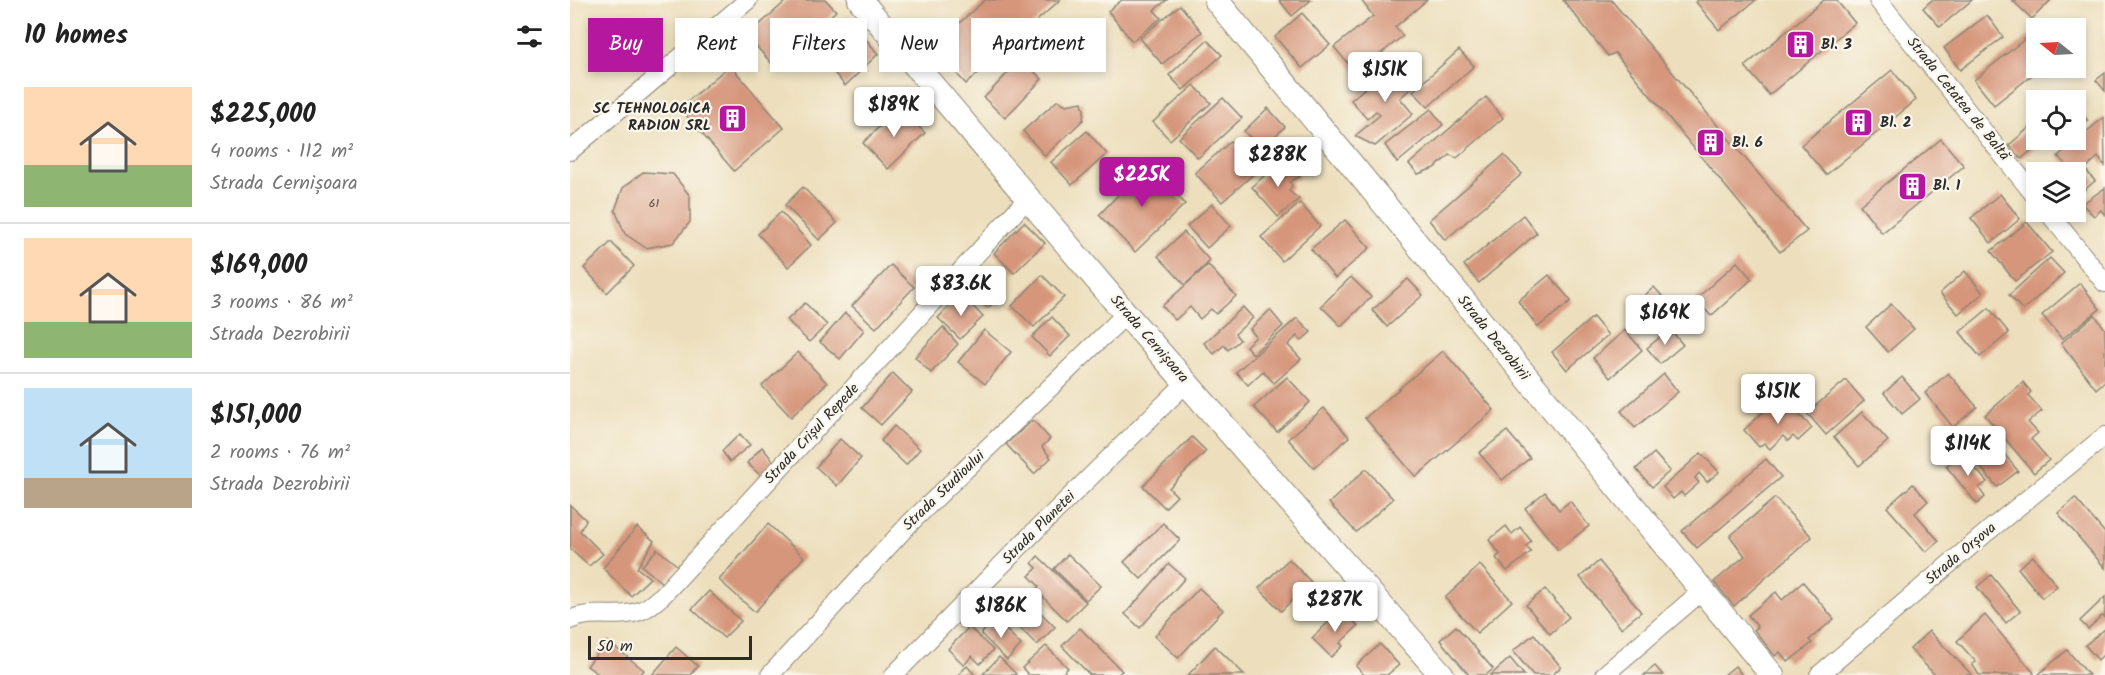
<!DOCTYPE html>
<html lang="en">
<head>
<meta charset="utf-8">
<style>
	:root { --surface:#fff; --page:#f6f6f6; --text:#222; --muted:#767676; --line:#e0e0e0; --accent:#b5179e }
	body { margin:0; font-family:Kalam,sans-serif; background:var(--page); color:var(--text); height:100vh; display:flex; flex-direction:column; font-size:22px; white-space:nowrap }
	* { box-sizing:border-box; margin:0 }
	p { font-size:20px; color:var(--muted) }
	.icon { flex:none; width:33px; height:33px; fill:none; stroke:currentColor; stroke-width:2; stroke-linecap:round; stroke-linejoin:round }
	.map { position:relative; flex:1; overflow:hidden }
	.details { display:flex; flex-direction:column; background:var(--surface); width:570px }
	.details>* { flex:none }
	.guide { position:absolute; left:18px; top:18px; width:570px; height:54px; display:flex; gap:12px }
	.needle { width:39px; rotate:288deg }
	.fabs { position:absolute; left:1456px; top:18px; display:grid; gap:12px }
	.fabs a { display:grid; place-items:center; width:60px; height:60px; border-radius:0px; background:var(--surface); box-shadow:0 3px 9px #0003; font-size:30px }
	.scale { position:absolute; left:18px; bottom:15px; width:164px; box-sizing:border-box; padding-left:6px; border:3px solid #2b2b2b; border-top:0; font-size:16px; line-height:21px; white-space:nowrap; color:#2b2b2b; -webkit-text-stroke:4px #fbf7ec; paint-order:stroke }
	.price { position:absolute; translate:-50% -51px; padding:0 14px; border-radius:6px; background:#fff; color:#222; font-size:20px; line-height:39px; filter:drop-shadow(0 2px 3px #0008) }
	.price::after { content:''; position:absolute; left:50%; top:36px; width:18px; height:14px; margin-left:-9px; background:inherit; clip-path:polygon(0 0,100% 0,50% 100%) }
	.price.active { background:var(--accent); color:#fff }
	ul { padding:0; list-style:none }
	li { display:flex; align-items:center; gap:18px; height:150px; padding:0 24px }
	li+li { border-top:2px solid var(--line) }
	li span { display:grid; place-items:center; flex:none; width:168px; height:120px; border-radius:0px; color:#555 }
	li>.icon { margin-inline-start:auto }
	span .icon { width:72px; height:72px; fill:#fffc; stroke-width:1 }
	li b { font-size:26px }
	h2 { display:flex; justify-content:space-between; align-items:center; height:72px; padding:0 24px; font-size:26px }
	.pill { padding:0 21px; border-radius:0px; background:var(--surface); box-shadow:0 3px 9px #0003; font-size:21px; line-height:54px }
	.pill.active { background:var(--accent); color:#fff }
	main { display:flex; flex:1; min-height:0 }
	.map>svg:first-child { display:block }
</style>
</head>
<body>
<main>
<section class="details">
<h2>10 homes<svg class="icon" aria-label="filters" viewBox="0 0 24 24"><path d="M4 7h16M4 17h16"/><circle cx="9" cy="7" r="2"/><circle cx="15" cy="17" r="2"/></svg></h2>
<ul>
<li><span style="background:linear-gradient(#ffd9b3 65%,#8fb573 0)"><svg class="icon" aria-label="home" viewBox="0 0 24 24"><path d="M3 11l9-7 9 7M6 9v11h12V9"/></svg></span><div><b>$225,000</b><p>4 rooms · 112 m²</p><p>Strada Cernișoara</p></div></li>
<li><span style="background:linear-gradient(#ffd9b3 70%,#8fb573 0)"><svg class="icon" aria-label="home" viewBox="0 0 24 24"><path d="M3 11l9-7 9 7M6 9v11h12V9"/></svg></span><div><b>$169,000</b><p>3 rooms · 86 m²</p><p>Strada Dezrobirii</p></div></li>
<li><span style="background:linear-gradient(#bfe0f5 75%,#b9a48a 0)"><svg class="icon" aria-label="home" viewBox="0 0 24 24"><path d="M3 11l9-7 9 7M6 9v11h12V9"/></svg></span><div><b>$151,000</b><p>2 rooms · 76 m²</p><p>Strada Dezrobirii</p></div></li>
</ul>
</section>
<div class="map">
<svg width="1535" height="675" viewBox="0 0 1535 675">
	<rect width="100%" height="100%" fill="#fbf7ec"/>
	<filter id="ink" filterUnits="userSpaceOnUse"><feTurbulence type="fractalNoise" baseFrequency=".0167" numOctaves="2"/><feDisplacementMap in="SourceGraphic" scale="12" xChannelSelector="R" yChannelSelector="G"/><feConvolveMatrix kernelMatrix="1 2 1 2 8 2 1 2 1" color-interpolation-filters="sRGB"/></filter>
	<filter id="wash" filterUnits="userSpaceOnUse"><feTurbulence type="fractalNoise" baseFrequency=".008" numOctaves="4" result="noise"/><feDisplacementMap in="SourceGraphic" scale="24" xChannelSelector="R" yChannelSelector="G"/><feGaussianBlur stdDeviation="1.35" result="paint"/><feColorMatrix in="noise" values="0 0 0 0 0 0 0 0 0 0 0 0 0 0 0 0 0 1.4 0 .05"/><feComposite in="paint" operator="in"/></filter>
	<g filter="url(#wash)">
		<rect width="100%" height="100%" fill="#eddfbd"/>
		<g id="blocks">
			<g fill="#d6967b">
				<path d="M217,0H256L266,11L204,66L177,36Z"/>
				<path d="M415,0H490L396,84L374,60L380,55L368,42Z"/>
				<path d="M552,0H597L584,10L591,18L562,41L538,11Z"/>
				<path d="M709,0H741L722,16Z"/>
				<path d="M791,0H857L825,27L833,36L786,73L764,47L803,16Z"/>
				<path d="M993,0H1041L1237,231L1210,252L1045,53L1038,56Z"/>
				<path d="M1128,0H1186L1149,30L1126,2Z"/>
				<path d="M1254,0H1266L1285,23L1199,95L1175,66Z"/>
				<path d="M1362,0H1402L1370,27L1353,8Z"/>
				<path d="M1442,0H1481L1462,19Z"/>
				<path d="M610,5L632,32L592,64L570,38Z"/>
				<path d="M732,13L760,45L732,68L705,37Z"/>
				<path d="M1417,15L1433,37L1390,70L1374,48Z"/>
				<path d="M277,16L308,54L275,86L263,71L273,62L267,48L270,32Z"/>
				<path d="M1461,34L1467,42V68H1471L1424,105L1404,80Z"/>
				<path d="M637,40L652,55L613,90L599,75Z"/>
				<path d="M889,50L904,66L858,107L843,91Z"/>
				<path d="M451,59L472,79L435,118L414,98Z"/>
				<path d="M828,60L847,83L830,98L843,114L805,146L785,136L810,115L806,111L797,119L781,100Z"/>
				<path d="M160,65L214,128L164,171L110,108Z"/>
				<path d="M1322,70L1346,100L1256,175L1231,145Z"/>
				<path d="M1535,73V91L1526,80Z"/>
				<path d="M624,85L641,103L600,140L583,122Z"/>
				<path d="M916,97L933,118L887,158L880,155L864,168L848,174L839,164Z"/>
				<path d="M653,98L672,118L628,158L609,138Z"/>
				<path d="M488,100L496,105L512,102L514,110L513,120L475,156L453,131Z"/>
				<path d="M329,107L355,133L318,169L293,143Z"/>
				<path d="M698,108L715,127L691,149L674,131Z"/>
				<path d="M1508,108L1518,121L1506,131V110Z"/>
				<path d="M861,109L873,125L827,163L815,145Z"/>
				<path d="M1534,117L1535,166L1528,157L1515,169L1525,181L1506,197V172H1503L1488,156Z"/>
				<path d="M1467,121V140H1474L1451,159L1439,145Z"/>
				<path d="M517,131L537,154L502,185L481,162Z"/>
				<path d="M1371,139L1394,166L1312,233L1290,205Z"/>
				<path d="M661,141L687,171L652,202L625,173Z"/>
				<path d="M934,155L952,174L875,240L859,220Z"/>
				<path d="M713,159L730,176L720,182L722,186L719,191L729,199L708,217L682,187Z"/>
				<path d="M578,163L615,204L565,252L529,215Z"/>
				<path d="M73,172L103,174L120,196V222L103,243L76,248L55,234L45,210L53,188Z"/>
				<path d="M233,187L267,223L249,240L215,205Z"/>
				<path d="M1535,188V215L1531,210L1524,216L1512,204Z"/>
				<path d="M1430,194L1450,219L1421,243L1401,218Z"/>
				<path d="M730,203L750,226L712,261L691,237Z"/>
				<path d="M642,204L661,226L637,248L617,226Z"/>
				<path d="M211,212L241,245L218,267L188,234Z"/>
				<path d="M953,215L967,233L909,283L894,265Z"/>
				<path d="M775,220L800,248L765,278L741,249Z"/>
				<path d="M454,222L475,243L444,273L424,253Z"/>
				<path d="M1457,222L1482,252L1445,281L1421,251Z"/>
				<path d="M614,232L640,261L615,285L588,256Z"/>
				<path d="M41,242L64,266L37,293L14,268Z"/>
				<path d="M1480,258L1494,273L1453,310L1439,295Z"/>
				<path d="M1167,262L1182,279L1141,316L1126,299Z"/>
				<path d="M321,265L344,287L306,328L282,306Z"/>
				<path d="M638,265L666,296L646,314L641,309L630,319L620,307L605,320L592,306Z"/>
				<path d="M414,271L434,292L418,308L398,288Z"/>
				<path d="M1395,271L1413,293L1388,314L1370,293Z"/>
				<path d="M472,275L494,297L464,327L442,306Z"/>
				<path d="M979,275L1001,301L968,327L948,301Z"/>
				<path d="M781,277L801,297L771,326L751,306Z"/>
				<path d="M838,279L853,295L817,327L802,310Z"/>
				<path d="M1510,283L1530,309L1492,339L1472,315Z"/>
				<path d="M1084,287L1110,316L1091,332L1066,303Z"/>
				<path d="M391,294L413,317L390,339L368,318Z"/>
				<path d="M235,303L257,325L239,342L217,320Z"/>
				<path d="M1321,304L1344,329L1318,352L1296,327Z"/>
				<path d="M673,307L683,318L665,334L670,340L658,350L654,345L644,354L634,343Z"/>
				<path d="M1419,308L1439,333L1410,357L1390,332Z"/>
				<path d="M700,310L713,326L683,354L676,346L686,337L680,329Z"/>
				<path d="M275,313L294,330L270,359L250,342Z"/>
				<path d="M1525,315L1535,329V381L1526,389L1491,343Z"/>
				<path d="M482,317L500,336L480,356L462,337Z"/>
				<path d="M1023,317L1038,335L997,370L982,352Z"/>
				<path d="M727,318L741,332L731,341L727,336L718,345L731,359L704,383L693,371L678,385L666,372Z"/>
				<path d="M373,327L388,344L361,373L345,357Z"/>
				<path d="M1100,329L1113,345L1090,364L1077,348Z"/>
				<path d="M414,330L441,352L415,384L388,362Z"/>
				<path d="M1055,330L1072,350L1040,378L1023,358Z"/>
				<path d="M873,351L924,410L846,477L795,418Z"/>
				<path d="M228,352L257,383L221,417L192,386Z"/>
				<path d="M323,373L342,392L311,425L292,408Z"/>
				<path d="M1378,373L1407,407L1383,427L1355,393Z"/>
				<path d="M1094,374L1108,392L1065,428L1051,411Z"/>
				<path d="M717,377L740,402L707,432L684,407Z"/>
				<path d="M1332,377L1350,399L1332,414L1314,393Z"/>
				<path d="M1276,380L1294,401L1256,435L1237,413Z"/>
				<path d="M1453,382L1461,392L1458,395L1472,411L1458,422L1468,433L1461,439L1479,460L1464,473L1415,415Z"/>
				<path d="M1211,395L1242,428L1228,441L1223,436L1218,441L1213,436L1200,449L1194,443L1189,447L1174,430Z"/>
				<path d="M754,408L779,437L744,468L718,439Z"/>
				<path d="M1292,412L1318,441L1289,466L1264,437Z"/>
				<path d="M463,420L480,439L472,447L481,458L464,474L436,444Z"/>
				<path d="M324,426L350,449L336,465L311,441Z"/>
				<path d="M1412,426L1448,471L1427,487L1391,443Z"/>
				<path d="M937,431L960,458L932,480L909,453Z"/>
				<path d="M170,434L180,445L160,462L152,451Z"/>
				<path d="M622,437L636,451L599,488L607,496L595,508L573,486Z"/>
				<path d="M270,439L291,458L267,486L246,467Z"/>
				<path d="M192,447L204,462L190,475L177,463Z"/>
				<path d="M1084,453L1100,471L1082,487L1066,469Z"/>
				<path d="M1131,453L1149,472L1137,482L1129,473L1125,478L1129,483L1114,496L1111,492L1103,499L1093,487Z"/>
				<path d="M1392,453L1417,482L1409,488L1415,497L1407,504L1376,466Z"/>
				<path d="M1196,459L1211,477L1127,548L1112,531Z"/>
				<path d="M796,469L823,499L786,532L759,503Z"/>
				<path d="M1343,484L1358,501L1345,513L1369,541L1356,552L1317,507Z"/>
				<path d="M975,492L989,510L1000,501L1019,526L988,550L955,508Z"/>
				<path d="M1205,498L1242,537L1164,606L1144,582L1175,556L1160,536Z"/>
				<path d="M1505,498L1535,533V568L1488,513Z"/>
				<path d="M0,505L16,520L10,531L33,554L19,566L0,549Z"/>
				<path d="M593,523L610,540L571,579L554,562Z"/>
				<path d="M198,524L234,557L185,612L149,580Z"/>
				<path d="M936,526L942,534L950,527L961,541L956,546L961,552L937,571L926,558L930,554L919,540Z"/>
				<path d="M67,527L84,541L67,568L80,578L61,596L33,568Z"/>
				<path d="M87,549L108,566L93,584L72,566Z"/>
				<path d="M498,554L531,586L516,600L484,569Z"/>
				<path d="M468,556L516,602L497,621L466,590L469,586L459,576L467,568L462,563Z"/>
				<path d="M1463,556L1487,586L1472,598L1448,568Z"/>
				<path d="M719,559L741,582L711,611L689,588Z"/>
				<path d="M1029,561L1071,612L1051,628L1010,577Z"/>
				<path d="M599,564L615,578L570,628L555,614Z"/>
				<path d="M910,565L942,601L907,633L875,598Z"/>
				<path d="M1421,575L1450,611L1436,623L1407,587Z"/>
				<path d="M1233,582L1264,619L1239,640L1242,643L1218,662L1210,652L1205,656L1184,630L1188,627L1178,615L1206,592L1212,600Z"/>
				<path d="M629,588L653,610L608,658L585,636Z"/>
				<path d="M975,589L999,617L980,634L956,605Z"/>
				<path d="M139,591L171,621L154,638L122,609Z"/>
				<path d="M1535,597V618L1532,616L1518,629L1510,621Z"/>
				<path d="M450,602L462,614L467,609L485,627L467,645L437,615Z"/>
				<path d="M772,609L788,626L770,643L773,646L761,657L742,638Z"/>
				<path d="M1415,615L1464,673L1462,675H1409L1402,664L1406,662L1387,641Z"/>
				<path d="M426,619L451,645L437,660L411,634Z"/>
				<path d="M886,626L923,669L916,675H899L870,640Z"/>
				<path d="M399,627L423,650L410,664L402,656L394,665L378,649Z"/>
				<path d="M510,628L552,671L547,675H520L492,646Z"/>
				<path d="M1535,629V653L1528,660L1515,645Z"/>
				<path d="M1359,631L1402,675H1365L1340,649Z"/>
				<path d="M964,634L991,667L982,675H963L943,651Z"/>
				<path d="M37,641L74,670L70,675H30L17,666Z"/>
				<path d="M810,644L829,665L817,675H794L786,666Z"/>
				<path d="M476,646L498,668L491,675H459L452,668Z"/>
				<path d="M645,646L675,675H618Z"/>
				<path d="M106,647L128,666L120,675H82Z"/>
				<path d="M1497,650L1519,675H1468Z"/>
				<path d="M429,657L446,674L445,675L413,674Z"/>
				<path d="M940,658L954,675H921L923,673Z"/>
				<path d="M397,666L405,675H388Z"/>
				<path d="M1085,666L1093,675H1074Z"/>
				<path d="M1165,666L1172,675H1154Z"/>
			</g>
		</g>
	</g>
	<g filter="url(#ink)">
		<use href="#blocks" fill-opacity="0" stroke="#8c8574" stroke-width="1.5"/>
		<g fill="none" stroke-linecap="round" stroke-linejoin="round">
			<defs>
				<g id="street">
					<path d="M1308,0L1467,198"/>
					<path d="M0,151L178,0"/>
					<path d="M1478,212L1535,283"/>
					<path d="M0,620C22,609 49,620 72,610C79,608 86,600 92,596L458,198"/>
					<path d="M200,675L339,524L556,314"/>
					<path d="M324,675L461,535L616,383"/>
					<path d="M1034,675L1132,591"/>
					<path d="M1249,675L1417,532L1535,436"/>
				</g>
				<g id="secondary">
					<path d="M290,0L556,314L872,675"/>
					<path d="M646,0L1202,675"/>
				</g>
			</defs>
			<use href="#street" stroke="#8c8574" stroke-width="20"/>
			<use href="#secondary" stroke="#8c8574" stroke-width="26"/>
			<use href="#street" stroke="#fff" stroke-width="18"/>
			<use href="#secondary" stroke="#fff" stroke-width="24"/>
		</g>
	</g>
	<defs>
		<symbol id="building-square" viewBox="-11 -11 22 22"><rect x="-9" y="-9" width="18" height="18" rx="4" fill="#b5179e" stroke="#fbf7ec"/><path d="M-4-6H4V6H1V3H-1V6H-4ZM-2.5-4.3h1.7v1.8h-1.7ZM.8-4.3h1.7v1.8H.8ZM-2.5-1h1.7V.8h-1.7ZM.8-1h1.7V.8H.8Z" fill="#fff"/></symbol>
	</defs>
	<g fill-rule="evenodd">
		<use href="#building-square" x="1214" y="28" width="33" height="33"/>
		<use href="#building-square" x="146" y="102" width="33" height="33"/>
		<use href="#building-square" x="1272" y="106" width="33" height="33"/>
		<use href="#building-square" x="1124" y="126" width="33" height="33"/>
		<use href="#building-square" x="1326" y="170" width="33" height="33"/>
	</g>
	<g text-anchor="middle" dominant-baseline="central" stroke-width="4.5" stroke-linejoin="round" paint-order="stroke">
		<g font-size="12" fill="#56463f">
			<text x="84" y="203">61</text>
		</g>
		<g font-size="15" font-weight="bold" fill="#2b2b2b" stroke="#fbf7ec" text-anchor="start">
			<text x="1251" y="45">Bl. 3</text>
			<text x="141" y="109" text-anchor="end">SC TEHNOLOGICA<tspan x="141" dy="17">RADION SRL</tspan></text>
			<text x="1310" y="123">Bl. 2</text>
			<text x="1162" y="143">Bl. 6</text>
			<text x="1363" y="186">Bl. 1</text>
		</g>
		<g font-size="15" fill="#2b2b2b" stroke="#fbf7ec">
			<text transform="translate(1388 99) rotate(51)">Strada Cetatea de Baltă</text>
			<text transform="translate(923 338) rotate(51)">Strada Dezrobirii</text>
			<text transform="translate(579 339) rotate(49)">Strada Cernișoara</text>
			<text transform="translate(242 434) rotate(-47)">Strada Crișul Repede</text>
			<text transform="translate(374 491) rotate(-44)">Strada Studioului</text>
			<text transform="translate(469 528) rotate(-45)">Strada Planetei</text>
			<text transform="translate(1391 554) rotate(-40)">Strada Orșova</text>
		</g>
	</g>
</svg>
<div class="fabs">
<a><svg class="needle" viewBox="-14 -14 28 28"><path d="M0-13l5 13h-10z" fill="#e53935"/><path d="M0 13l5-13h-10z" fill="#767676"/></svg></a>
<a><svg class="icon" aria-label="locate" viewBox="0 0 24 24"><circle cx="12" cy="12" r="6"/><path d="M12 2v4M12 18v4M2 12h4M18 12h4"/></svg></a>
<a><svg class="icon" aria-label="layers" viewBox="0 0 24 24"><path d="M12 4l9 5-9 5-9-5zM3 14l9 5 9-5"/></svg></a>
</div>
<div class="scale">50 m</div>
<b class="price" style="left:815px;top:103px">$151K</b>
<b class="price" style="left:324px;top:138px">$189K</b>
<b class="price" style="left:708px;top:188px">$288K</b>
<b class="price active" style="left:572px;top:208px">$225K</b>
<b class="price" style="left:391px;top:317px">$83.6K</b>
<b class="price" style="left:1095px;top:346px">$169K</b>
<b class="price" style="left:1208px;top:425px">$151K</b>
<b class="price" style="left:1398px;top:477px">$114K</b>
<b class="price" style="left:765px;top:633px">$287K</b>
<b class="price" style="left:431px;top:639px">$186K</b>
<div class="guide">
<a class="pill active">Buy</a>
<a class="pill">Rent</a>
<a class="pill">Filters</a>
<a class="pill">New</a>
<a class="pill">Apartment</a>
</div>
</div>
</main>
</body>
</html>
